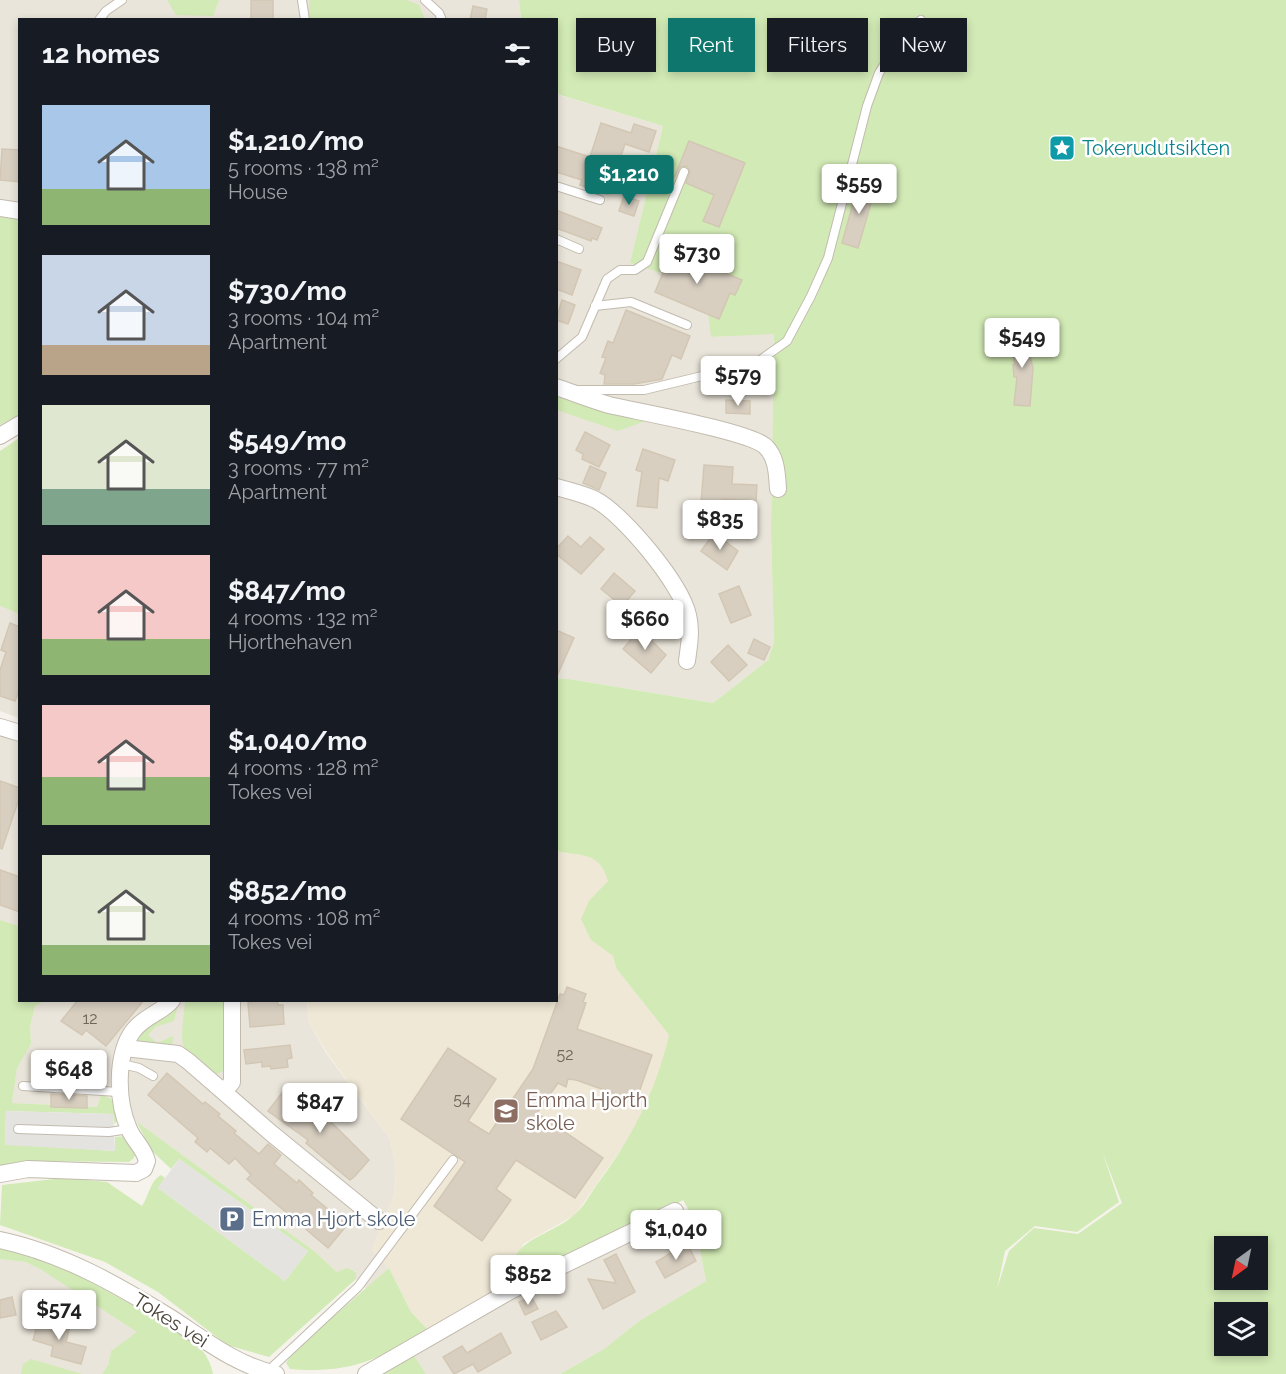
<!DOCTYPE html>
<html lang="en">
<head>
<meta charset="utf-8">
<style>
	:root { --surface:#171b24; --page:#242831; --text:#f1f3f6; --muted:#9ea1a6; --accent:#0f766e }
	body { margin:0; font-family:Raleway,sans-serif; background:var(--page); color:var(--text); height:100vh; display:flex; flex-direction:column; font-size:22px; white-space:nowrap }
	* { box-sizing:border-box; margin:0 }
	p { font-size:20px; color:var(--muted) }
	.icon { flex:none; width:33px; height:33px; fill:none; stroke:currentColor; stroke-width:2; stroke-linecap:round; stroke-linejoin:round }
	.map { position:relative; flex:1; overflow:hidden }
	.side { position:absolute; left:18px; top:18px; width:540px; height:984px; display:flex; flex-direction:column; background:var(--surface); border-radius:0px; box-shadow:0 3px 9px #0003 }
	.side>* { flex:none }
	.banner { position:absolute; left:576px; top:18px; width:570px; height:54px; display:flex; gap:12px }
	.needle { width:39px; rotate:213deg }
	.tools { position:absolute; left:1214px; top:1236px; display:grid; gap:12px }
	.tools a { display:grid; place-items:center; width:54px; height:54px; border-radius:0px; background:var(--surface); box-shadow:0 3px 9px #0003; font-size:30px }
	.price { position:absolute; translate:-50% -51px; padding:0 14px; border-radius:6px; background:#fff; color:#222; font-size:20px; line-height:39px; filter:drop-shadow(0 2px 3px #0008) }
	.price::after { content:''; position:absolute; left:50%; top:36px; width:18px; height:14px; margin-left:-9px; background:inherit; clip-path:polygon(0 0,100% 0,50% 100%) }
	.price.current { background:var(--accent); color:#fff }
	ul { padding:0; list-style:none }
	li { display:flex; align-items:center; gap:18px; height:150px; padding:0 24px }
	li span { display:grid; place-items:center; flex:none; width:168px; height:120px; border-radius:0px; color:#555 }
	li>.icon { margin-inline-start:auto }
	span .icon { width:72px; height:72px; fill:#fffc; stroke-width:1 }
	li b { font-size:26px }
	h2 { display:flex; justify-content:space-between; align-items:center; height:72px; padding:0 24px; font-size:26px }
	.chip { padding:0 21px; border-radius:0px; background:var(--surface); box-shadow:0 3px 9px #0003; font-size:21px; line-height:54px }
	.chip.current { background:var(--accent); color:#fff }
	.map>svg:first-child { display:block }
</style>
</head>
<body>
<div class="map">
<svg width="1286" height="1374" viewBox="0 0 1286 1374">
	<rect width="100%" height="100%" fill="#f6f3ec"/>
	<g fill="#eae5da">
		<path d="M0,0H519L521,19L20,20L19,217L0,214Z"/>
		<path d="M556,94L663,126L630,263L705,287L712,337L774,333L771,531L774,642L768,660L713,703L569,679H557Z"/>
		<path d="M0,606L19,614V718L0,711Z"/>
		<path d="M0,733L19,740V926L0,920Z"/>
		<path d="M45,1001H307L309,1022L326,1053L390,1139L396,1169L394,1196L372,1250L389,1268L366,1289L356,1279V1271L337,1272L314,1251L136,1121L110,1097L101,1095L97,1107L12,1103L17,1067L31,1044L30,1027L35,1006Z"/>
		<path d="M688,1209L694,1219L706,1281L639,1321L604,1349L560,1374H426L411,1351L513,1296Z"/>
		<path d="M0,1259L25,1262L40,1269L138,1332L111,1351L108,1365L102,1374H0Z"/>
	</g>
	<path fill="#efe8d6" d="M557,851L591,856L603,865L609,881L602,889L591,940L613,956L616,968L669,1035L663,1060L654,1088L632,1134L575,1215L523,1244L514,1282L427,1329L411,1312L389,1268L372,1250L394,1196L396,1169L390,1139L327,1053L309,1022L307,1000H556Z"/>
	<g fill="#d2eab5" fill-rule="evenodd">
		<path d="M167,0H219L213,16L176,15Z"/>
		<path d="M309,0H406L419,5L425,19H309Z"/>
		<path d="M519,0H1286V1374H560L604,1349L639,1321L706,1281L694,1219L683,1200L655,1217L514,1282C503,1239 549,1238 574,1215C583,1208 589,1196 596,1186C631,1140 656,1091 669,1035L616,968L613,956L591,940L581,919L589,901L608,881C599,851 584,857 557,851V679H569L713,703L768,660L774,642L771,531L774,334L711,337L705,287L630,263L663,126L557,94L556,20L521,19ZM1102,1151L1122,1203L1078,1234L1034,1228L1009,1251L997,1289L1005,1251L1035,1226L1077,1232L1119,1202ZM1224,1246H1257V1280H1224ZM1224,1312H1257V1346H1224Z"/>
		<path d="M0,214L19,217L20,414L0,425Z"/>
		<path d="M556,389L651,419L618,431L557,410Z"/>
		<path d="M19,438V614L0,606V451Z"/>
		<path d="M0,920L19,926L20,1000L45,1001L35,1006L30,1027L31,1044L17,1068L12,1103L97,1107L101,1095C116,1098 117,1105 119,1119L114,1124L113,1114L6,1111L5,1144L115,1151V1137L127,1136L136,1152L134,1158L129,1162L28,1161L0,1166Z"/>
		<path d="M179,1001L174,1021L155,1027L148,1035L157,1043L173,1036L172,1048L130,1043L150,1019Z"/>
		<path d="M185,1001H227L226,1069L214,1076C175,1045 181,1049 185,1001Z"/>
		<path d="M136,1121L314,1251L337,1272L347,1268L356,1272V1279L269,1357L227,1345L158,1292L105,1262L0,1225L2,1185L63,1178L107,1182L142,1206C149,1195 150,1181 161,1175L165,1178L158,1188L285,1281L308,1251L179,1159L171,1169L152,1151Z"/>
		<path d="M0,1245C48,1256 92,1283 135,1306C156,1318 181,1330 198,1346C206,1353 211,1364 213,1374H102L108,1365L111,1351L137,1332L40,1269L25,1262L0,1259Z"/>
		<path d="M389,1268L411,1312L427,1329C380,1360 350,1374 290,1369L286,1363L294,1351Z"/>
		<path d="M411,1351L426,1374H378Z"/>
		<path d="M31,1359L82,1374H21L23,1364Z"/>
	</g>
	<g fill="#e5e3e0">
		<path d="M6,1111L113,1114L115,1151L5,1145Z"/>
		<path d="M179,1159L308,1251L285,1281L158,1188Z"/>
	</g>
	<g fill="#d8cfc1" stroke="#d3c7b4" stroke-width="1.5">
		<rect x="251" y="0" width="22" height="20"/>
		<path d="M473,6L487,9L485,20H470Z"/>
		<path d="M601,123L631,133L634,124L656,131L649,152L625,144L608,194L580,185L582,180L556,172V146L590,157Z"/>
		<path d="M689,141L745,163L719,227L703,221L714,195L686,183L690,172L687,166L680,167L674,178Z"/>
		<path d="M2,149L20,150V182L0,180Z"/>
		<path d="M859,182L876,186L858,248L842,243Z"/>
		<path d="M624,196L639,201L634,216L619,211Z"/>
		<path d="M556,210L602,228L597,240L592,238L591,241L556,228Z"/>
		<path d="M672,251L742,280L735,295L730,293L719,319L655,292Z"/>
		<path d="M556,261L581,270L572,295L556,289Z"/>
		<path d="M562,300L575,305L568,324L556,320Z"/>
		<path d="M626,310L690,336L681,359L672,355L662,379L634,384H604L605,375L600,373L606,358L602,357L608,341L613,343Z"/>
		<path d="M1024,332L1033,368L1030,406L1014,405L1017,377H1014L1013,365L1015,364L1008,336Z"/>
		<path d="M726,400L750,401V414L726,413Z"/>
		<path d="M585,432L610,445L599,467L582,459L583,454L576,450Z"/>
		<path d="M643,449L675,460L668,481L659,478L657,508L637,506L642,472L636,470Z"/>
		<path d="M704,465L733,467L732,484L757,485L756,501L722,499V505L701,504Z"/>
		<path d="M590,466L606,473L599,490L583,483Z"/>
		<path d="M714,533L738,551L727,570L701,551Z"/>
		<path d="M568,536L581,547L590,537L604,549L581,574L556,554V549Z"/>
		<path d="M614,573L635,591L622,606L601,589Z"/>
		<path d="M739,586L751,615L731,623L719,594Z"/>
		<path d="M10,623L20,627V689L15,701L0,696V670L6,652L1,650Z"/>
		<path d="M640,629L666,655L651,673L623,649Z"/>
		<path d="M556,630L574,638L556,678Z"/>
		<path d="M754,639L770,647L764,660L748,653Z"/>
		<path d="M728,645L747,665L729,681L711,662Z"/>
		<path d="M0,781L20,788V796L2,849L0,848Z"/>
		<path d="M0,870L20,877V912L0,905Z"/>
		<path d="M567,987L586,994L583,1002L586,1003L577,1029L652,1055L636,1101L576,1080L568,1079L566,1087L558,1083L537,1113L603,1158L575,1198L516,1160L496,1189L511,1200L482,1241L434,1206L465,1162L401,1119L448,1048L496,1079L468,1121L489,1134L533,1069L560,994L564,995Z"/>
		<path d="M78,1000H144L106,1046L86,1030L82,1035L61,1021Z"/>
		<path d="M256,1000H277L278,1005H283L284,1024L250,1027L248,1003Z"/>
		<path d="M290,1045L292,1058L287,1059L288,1067L271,1069L270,1066L262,1067V1062L246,1064L244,1050Z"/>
		<path d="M63,1066L100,1067V1082H63Z"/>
		<path d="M167,1073L203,1104L205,1102L220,1114L218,1116L236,1131L234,1133L259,1154L268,1144L281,1155L274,1164L297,1183L299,1180L313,1193L311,1195L347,1225L328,1248L247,1179L251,1175L235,1158L229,1164L210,1148L207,1152L195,1142L198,1138L148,1095Z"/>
		<path d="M285,1089L298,1101L301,1097L326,1117L369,1160L355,1176L350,1180L306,1143L308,1140L268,1111Z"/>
		<path d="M51,1094L87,1096V1108L51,1107Z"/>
		<path d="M684,1221L691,1234L679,1240L672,1227Z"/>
		<path d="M687,1243L696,1261L665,1278L656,1262Z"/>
		<path d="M616,1254L635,1292L603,1309L588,1279L616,1283L604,1260Z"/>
		<path d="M531,1296L538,1309L525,1315L519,1302Z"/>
		<path d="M12,1297L16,1315L0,1318V1300Z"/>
		<path d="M556,1311L567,1327L541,1340L532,1322Z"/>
		<path d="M39,1318L70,1326L66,1342L86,1347L81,1364L51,1356L53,1346L33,1340Z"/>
		<path d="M501,1333L511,1353L478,1372L473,1364L454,1374L443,1357L462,1346L467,1353Z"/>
	</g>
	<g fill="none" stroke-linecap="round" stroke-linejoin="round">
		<defs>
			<g id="lane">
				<path d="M302,0L305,20"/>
				<path d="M425,0L439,13L442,20"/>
				<path d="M99,20L106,11L122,0"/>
				<path d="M556,186L600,200"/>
				<path d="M556,239L579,249"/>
				<path d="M595,306L631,302L687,325"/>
				<path d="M556,359L582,337L607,279L620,270H635L647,262L684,172"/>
				<path d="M580,390H644L756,363L787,341L811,296L828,258L867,106L879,73L904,33L921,20"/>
				<path d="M122,1064L139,1068L153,1076"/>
				<path d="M23,1086L118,1092"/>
				<path d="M18,1129L109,1132L129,1129"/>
				<path d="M267,1372L358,1287L453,1160"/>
			</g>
			<g id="street">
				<path d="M0,208L20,211"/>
				<path d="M556,387C574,393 591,400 609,405C639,412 747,431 765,446C777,457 777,475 778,489"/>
				<path d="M0,436L20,424"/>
				<path d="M556,487C570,491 584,494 596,500C624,515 681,584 688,615C692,631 689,645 687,661"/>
				<path d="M0,727L20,733"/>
				<path d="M125,1048L178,1054L188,1061L271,1133L379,1221"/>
				<path d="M225,1091L232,1082V1000"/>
				<path d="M0,1174L28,1169L136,1173L144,1169L147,1161C144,1148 134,1141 129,1129C117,1103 115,1056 133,1031C145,1015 162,1013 172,1000"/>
				<path d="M0,1240C62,1253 118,1285 171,1318C205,1340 236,1365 276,1374"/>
				<path d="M366,1374L510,1291L675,1211"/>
			</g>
		</defs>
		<use href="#lane" stroke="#c2bbae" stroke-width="10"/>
		<use href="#street" stroke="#c2bbae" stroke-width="18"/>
		<use href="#lane" stroke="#fff" stroke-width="8"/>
		<use href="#street" stroke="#fff" stroke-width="16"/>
	</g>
	<defs>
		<symbol id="sight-square" viewBox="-11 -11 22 22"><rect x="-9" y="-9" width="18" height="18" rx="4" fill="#0f9aa8" stroke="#fff"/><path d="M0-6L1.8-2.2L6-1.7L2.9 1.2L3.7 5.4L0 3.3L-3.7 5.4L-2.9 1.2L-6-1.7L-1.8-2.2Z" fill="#fff"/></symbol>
		<symbol id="school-square" viewBox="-11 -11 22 22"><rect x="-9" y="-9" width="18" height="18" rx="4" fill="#8d6e63" stroke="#fff"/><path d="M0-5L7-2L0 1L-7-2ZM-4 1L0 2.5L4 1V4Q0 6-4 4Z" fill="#fff"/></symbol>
		<symbol id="parking-square" viewBox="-11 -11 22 22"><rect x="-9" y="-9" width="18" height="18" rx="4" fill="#5c6f8a" stroke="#fff"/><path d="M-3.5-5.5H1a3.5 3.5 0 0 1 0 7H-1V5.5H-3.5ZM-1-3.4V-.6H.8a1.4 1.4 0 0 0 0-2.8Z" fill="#fff"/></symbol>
	</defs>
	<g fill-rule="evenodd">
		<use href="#sight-square" x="1047" y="133" width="30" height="30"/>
		<use href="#school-square" x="491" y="1096" width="30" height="30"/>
		<use href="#parking-square" x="217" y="1204" width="30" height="30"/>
	</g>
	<g text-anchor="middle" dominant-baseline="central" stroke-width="5" stroke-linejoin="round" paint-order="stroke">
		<g font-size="16" fill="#6e675b">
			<text x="90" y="1018">12</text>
			<text x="565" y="1054">52</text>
			<text x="462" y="1099">54</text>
		</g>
		<g font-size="20" fill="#0d838f" stroke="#fff" text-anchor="start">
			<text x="1082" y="148">Tokerudutsikten</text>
		</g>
		<g font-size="20" fill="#785e54" stroke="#fff" text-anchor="start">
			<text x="526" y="1100">Emma Hjorth<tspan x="526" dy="23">skole</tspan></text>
		</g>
		<g font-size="20" fill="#4e5e75" stroke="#fff" text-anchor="start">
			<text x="252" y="1219">Emma Hjort skole</text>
		</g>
		<g font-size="20" fill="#4b4439" stroke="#fff">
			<text transform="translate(171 1320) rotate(32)">Tokes vei</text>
		</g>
	</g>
</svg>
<div class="tools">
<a><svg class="needle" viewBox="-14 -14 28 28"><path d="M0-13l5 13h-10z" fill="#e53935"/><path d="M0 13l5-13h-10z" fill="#9ea1a6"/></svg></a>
<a><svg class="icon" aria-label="layers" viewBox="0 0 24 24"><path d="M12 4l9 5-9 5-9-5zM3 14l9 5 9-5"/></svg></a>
</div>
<b class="price current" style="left:629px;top:206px">$1,210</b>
<b class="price" style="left:859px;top:215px">$559</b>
<b class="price" style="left:697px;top:285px">$730</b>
<b class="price" style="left:1022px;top:369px">$549</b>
<b class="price" style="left:738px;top:407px">$579</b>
<b class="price" style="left:720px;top:551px">$835</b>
<b class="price" style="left:645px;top:651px">$660</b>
<b class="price" style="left:69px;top:1101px">$648</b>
<b class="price" style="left:320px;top:1134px">$847</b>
<b class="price" style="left:676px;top:1261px">$1,040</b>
<b class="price" style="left:528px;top:1306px">$852</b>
<b class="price" style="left:59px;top:1341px">$574</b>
<div class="banner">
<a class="chip">Buy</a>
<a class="chip current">Rent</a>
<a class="chip">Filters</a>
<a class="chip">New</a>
</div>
<section class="side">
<h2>12 homes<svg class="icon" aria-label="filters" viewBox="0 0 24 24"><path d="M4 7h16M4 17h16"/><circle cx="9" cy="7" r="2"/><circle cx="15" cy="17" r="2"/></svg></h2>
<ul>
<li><span style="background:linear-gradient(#a9c7e8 70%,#8fb573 0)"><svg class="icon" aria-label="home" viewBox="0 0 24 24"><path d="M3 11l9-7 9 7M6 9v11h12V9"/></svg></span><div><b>$1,210/mo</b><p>5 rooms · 138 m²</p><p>House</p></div></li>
<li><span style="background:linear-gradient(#c9d6e8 75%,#b9a48a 0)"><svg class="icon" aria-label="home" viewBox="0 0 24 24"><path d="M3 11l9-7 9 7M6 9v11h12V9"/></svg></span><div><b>$730/mo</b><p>3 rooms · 104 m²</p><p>Apartment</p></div></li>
<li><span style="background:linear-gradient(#dfe7d0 70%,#7fa58c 0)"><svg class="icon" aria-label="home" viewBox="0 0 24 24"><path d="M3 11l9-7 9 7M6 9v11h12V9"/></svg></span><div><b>$549/mo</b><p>3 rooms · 77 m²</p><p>Apartment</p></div></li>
<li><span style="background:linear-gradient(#f6c9c9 70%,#8fb573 0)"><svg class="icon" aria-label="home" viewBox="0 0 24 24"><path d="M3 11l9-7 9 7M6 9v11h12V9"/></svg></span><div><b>$847/mo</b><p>4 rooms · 132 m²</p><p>Hjorthehaven</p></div></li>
<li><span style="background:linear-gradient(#f6c9c9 60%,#8fb573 0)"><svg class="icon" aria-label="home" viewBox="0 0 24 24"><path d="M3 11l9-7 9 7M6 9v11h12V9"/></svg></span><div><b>$1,040/mo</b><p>4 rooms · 128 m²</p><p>Tokes vei</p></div></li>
<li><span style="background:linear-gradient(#dfe7d0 75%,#8fb573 0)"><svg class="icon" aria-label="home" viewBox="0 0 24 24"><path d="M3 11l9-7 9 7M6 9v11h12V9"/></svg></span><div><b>$852/mo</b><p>4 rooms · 108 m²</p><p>Tokes vei</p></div></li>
</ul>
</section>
</div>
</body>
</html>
